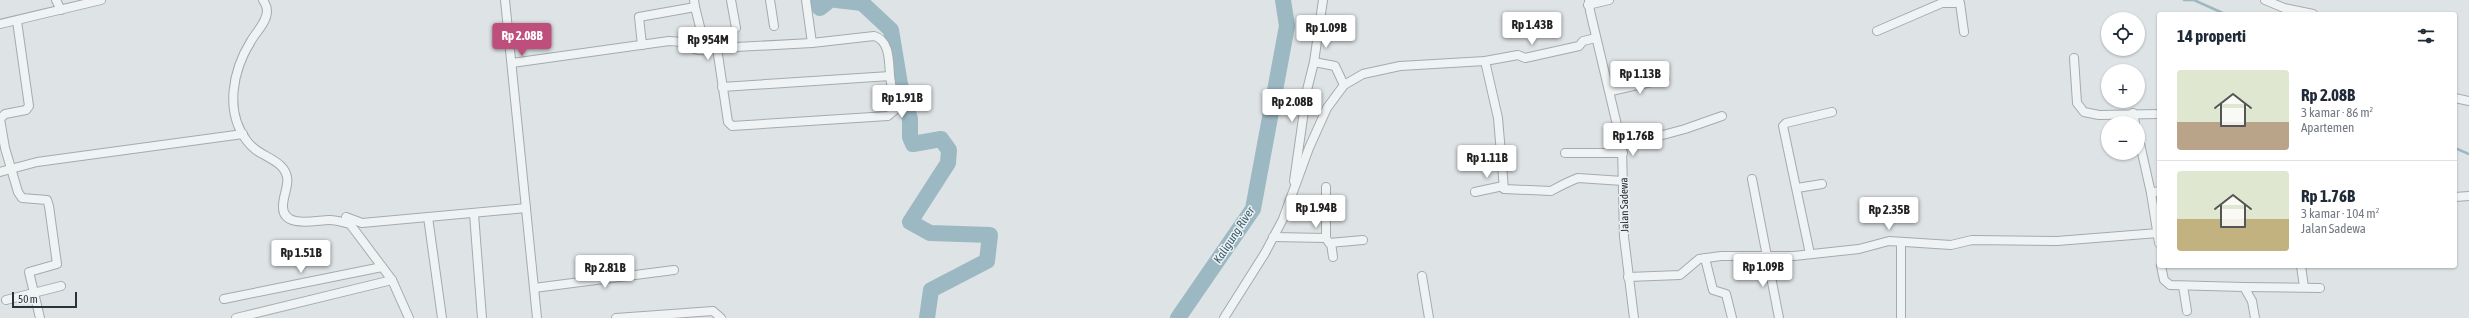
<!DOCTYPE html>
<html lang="id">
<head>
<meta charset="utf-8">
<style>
	:root { --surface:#fff; --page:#f6f6f7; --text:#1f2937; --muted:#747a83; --line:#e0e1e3; --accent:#be4f7c }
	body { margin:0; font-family:"Asap Condensed",sans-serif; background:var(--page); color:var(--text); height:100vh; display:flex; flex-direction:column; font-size:15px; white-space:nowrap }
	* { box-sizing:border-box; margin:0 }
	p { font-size:13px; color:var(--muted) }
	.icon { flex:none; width:22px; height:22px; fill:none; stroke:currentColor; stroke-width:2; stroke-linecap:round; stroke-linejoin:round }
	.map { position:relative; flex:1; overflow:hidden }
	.panel { position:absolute; left:2157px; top:12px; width:300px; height:256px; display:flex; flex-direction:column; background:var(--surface); border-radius:4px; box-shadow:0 1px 3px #0004 }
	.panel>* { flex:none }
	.tools { position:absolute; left:2101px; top:12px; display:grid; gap:8px }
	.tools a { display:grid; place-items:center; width:44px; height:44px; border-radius:50%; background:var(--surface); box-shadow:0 1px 3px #0004; font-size:20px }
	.scale { position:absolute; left:12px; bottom:10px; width:65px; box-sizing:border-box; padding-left:4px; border:2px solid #29343a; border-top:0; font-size:11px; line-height:14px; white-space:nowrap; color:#29343a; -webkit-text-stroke:3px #edf1f3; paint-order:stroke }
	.price { position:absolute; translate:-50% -34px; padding:0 9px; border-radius:4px; background:#fff; color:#222; font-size:13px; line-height:26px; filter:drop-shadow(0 1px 2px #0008) }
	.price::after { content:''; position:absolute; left:50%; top:24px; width:12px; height:9px; margin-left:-6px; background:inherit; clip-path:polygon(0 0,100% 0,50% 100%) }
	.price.current { background:var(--accent); color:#fff }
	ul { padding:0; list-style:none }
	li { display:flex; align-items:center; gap:12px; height:100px; padding:0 20px }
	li+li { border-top:1px solid var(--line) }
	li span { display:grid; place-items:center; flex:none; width:112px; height:80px; border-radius:4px; color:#555 }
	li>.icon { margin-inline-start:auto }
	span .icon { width:48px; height:48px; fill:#fffc; stroke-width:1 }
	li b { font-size:17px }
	h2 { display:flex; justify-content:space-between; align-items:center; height:48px; padding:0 20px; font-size:17px }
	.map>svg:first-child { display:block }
</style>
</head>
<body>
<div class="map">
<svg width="2469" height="318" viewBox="0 0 2469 318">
	<rect width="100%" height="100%" fill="#dee3e5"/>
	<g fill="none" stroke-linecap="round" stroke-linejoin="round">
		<g stroke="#9cb8c2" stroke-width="2.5">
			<path d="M2184,0H2194L2225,14"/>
			<path d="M2455,148L2469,154"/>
		</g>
		<g stroke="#9cb8c2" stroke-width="16">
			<path d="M812,0L820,8L830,0"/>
			<path d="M836,0L862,3L891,30L900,84L910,119V137L913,144L941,139L949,150L948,163L910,222L930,233L990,235L987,261L931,290L927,318"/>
			<path d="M1178,318L1253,209L1287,26L1283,0"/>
		</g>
		<defs>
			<g id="minor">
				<path d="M56,0L61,10"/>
				<path d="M263,0C265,3 267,8 267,11C267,22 256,32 251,41C233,70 224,111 247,141C256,154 271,156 281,166C294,179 283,192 283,206C282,229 316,220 329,220C336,220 343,222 350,224L392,280L409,318"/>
				<path d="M505,0L537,318"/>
				<path d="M731,0L736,28"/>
				<path d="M770,0L774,26"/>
				<path d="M806,0L812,43"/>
				<path d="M1323,0L1314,62L1335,66L1344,85"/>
				<path d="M1589,0L1590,11L1622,146L1624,237L1634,318"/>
				<path d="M1943,0L1942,3H1960L1964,32"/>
				<path d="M2265,0L2284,8L2313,14"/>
				<path d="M1588,5L1609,0"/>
				<path d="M695,7L701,31"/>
				<path d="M17,21L29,106L26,110L5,114L0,119L5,148L18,192L22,198L47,200L49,206L57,264L29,272L40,318"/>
				<path d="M0,24L101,0"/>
				<path d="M1877,31L1942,3"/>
				<path d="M642,45L639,17L695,7L694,0"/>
				<path d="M717,48L728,122L732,126L888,116L895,110L890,76L722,87"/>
				<path d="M2074,58L2077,103L2084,112L2099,115L2159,114"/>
				<path d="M1485,61L1498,118L1504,189L1551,191C1560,186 1570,181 1578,178L1623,181"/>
				<path d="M512,63L669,41C695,41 687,56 717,48L812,43L874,36C890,40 889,62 890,76"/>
				<path d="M1611,91L1665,79"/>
				<path d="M2455,98L2469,101"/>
				<path d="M2133,113L2135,123"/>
				<path d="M2138,135L2151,193"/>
				<path d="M1622,146L1685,129L1722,116"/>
				<path d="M1565,153H1623"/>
				<path d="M0,172L37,162L243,134"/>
				<path d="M1752,179L1779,318"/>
				<path d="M1294,181L1307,90L1314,62"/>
				<path d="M1797,188L1822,184"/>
				<path d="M2159,191L2151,193L2159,243"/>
				<path d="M1475,192L1503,186"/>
				<path d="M2455,197L2469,196"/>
				<path d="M474,214L482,318"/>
				<path d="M346,217L362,223L526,208"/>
				<path d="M428,217L442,318"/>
				<path d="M1273,237L1326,238V187"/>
				<path d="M1326,238L1329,243L1363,240"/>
				<path d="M1331,243L1333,257"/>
				<path d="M1810,254L1783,126L1786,123L1832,112"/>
				<path d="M1705,258L1713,290L1726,294L1732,318"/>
				<path d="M2161,266L2164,280L2170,285L2244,287L2252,301L2255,318"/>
				<path d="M2301,266L2304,287"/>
				<path d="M1422,276L1429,318"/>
				<path d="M1628,277L1680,275L1699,259L1721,256H1794L1859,249L1889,241L1951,245L1972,240L2057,241L2158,233"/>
				<path d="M2183,286L2187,311"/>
				<path d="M2244,287L2320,288"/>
				<path d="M534,288L674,270"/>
				<path d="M224,299L382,267"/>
				<path d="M6,300L61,286"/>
				<path d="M236,318L392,280"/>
				<path d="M616,318L713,311L721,318"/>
				<path d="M1224,318L1265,253L1283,219L1309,148L1327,108L1344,85L1363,74L1400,66L1485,61L1518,55L1525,58L1579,46L1583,41L1596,38"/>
				<path d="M1901,318V242"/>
			</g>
		</defs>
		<use href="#minor" stroke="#a4abae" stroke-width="10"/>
		<use href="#minor" stroke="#f0f3f4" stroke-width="8"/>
	</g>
	<g text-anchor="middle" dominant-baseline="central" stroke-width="3" stroke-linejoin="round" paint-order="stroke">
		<g font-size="11" fill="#29343a" stroke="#edf1f3">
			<text transform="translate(1624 205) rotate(-91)">Jalan Sadewa</text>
		</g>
		<g font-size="12" font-style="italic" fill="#375b6a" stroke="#edf1f3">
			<text transform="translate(1234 235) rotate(-57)">Kaligung River</text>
		</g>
	</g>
</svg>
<div class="tools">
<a><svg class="icon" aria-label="locate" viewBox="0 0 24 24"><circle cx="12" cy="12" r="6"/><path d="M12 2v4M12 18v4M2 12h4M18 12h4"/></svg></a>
<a>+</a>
<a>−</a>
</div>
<div class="scale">50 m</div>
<b class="price" style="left:1532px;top:46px">Rp 1.43B</b>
<b class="price" style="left:1326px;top:49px">Rp 1.09B</b>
<b class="price current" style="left:522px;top:57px">Rp 2.08B</b>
<b class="price" style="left:708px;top:61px">Rp 954M</b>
<b class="price" style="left:1640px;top:95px">Rp 1.13B</b>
<b class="price" style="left:902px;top:119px">Rp 1.91B</b>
<b class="price" style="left:1292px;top:123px">Rp 2.08B</b>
<b class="price" style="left:1633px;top:157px">Rp 1.76B</b>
<b class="price" style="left:1487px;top:179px">Rp 1.11B</b>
<b class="price" style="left:1316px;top:229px">Rp 1.94B</b>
<b class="price" style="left:1889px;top:231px">Rp 2.35B</b>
<b class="price" style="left:301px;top:274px">Rp 1.51B</b>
<b class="price" style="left:1763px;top:288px">Rp 1.09B</b>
<b class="price" style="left:605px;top:289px">Rp 2.81B</b>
<section class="panel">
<h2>14 properti<svg class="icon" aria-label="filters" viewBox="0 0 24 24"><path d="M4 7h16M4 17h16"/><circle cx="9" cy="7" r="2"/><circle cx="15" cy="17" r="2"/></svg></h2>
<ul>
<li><span style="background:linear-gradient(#dfe7d0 65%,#b9a48a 0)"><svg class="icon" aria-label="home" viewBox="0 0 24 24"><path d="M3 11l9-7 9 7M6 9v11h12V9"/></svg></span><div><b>Rp 2.08B</b><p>3 kamar · 86 m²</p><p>Apartemen</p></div></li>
<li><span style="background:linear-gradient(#dfe7d0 60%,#c2b280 0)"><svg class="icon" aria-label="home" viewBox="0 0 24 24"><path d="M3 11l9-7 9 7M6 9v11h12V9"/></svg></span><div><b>Rp 1.76B</b><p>3 kamar · 104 m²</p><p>Jalan Sadewa</p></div></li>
</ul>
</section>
</div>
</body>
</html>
